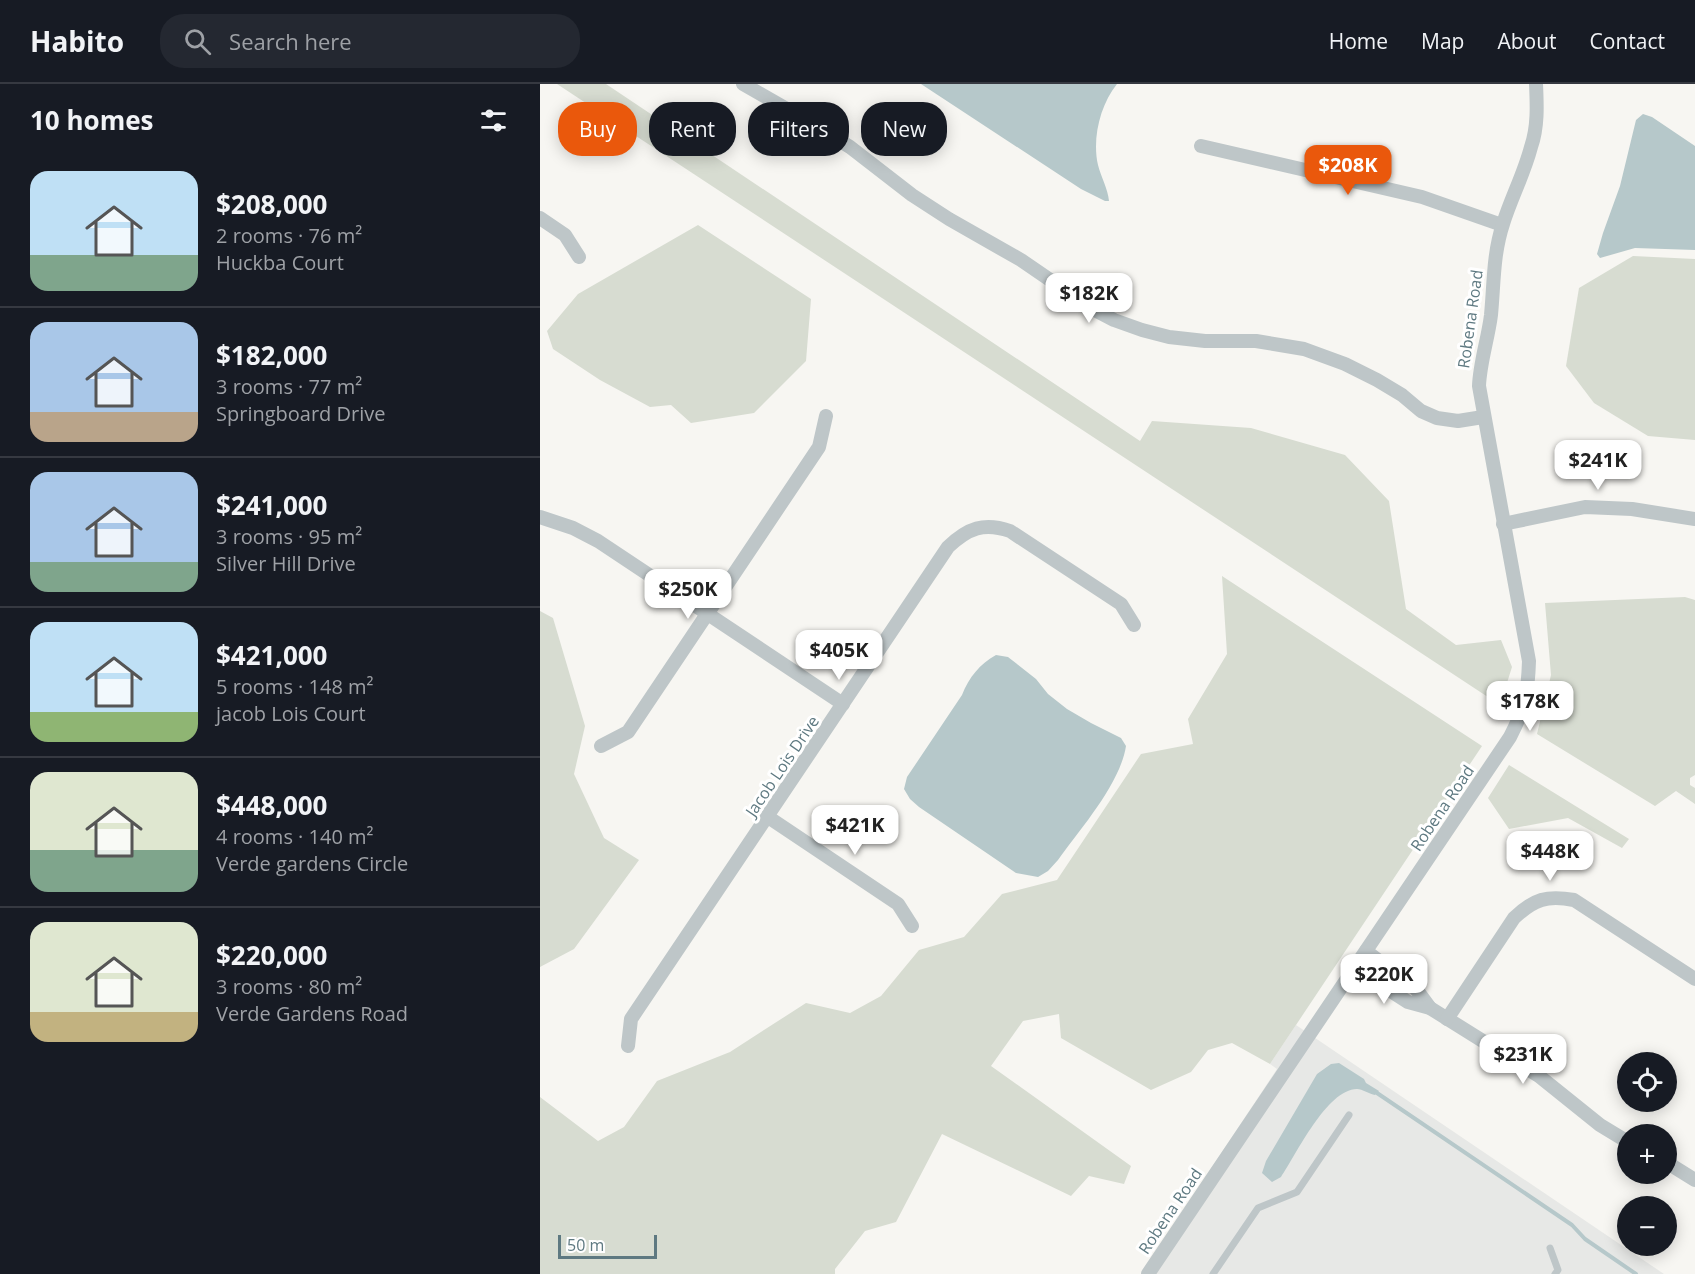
<!DOCTYPE html>
<html lang="en">
<head>
<meta charset="utf-8">
<style>
	:root { --surface:#171b24; --page:#242831; --text:#f1f3f6; --muted:#9ea1a6; --line:#363941; --accent:#ea580c }
	body { margin:0; font-family:"Open Sans",sans-serif; background:var(--page); color:var(--text); height:100vh; display:flex; flex-direction:column; font-size:22px; white-space:nowrap }
	* { box-sizing:border-box; margin:0 }
	p { font-size:20px; color:var(--muted) }
	.icon { flex:none; width:33px; height:33px; fill:none; stroke:currentColor; stroke-width:2; stroke-linecap:round; stroke-linejoin:round }
	.map { position:relative; flex:1; overflow:hidden }
	.panel { display:flex; flex-direction:column; background:var(--surface); width:540px }
	.panel>* { flex:none }
	.banner { position:absolute; left:18px; top:18px; width:570px; height:54px; display:flex; gap:12px }
	.tools { position:absolute; left:1077px; top:968px; display:grid; gap:12px }
	.tools a { display:grid; place-items:center; width:60px; height:60px; border-radius:50%; background:var(--surface); box-shadow:0 3px 15px #0003; font-size:30px }
	.scale { position:absolute; left:18px; bottom:15px; width:99px; box-sizing:border-box; padding-left:6px; border:3px solid #5e7981; border-top:0; font-size:16px; line-height:21px; white-space:nowrap; color:#5e7981; -webkit-text-stroke:4px #fff; paint-order:stroke }
	.price { position:absolute; translate:-50% -51px; padding:0 14px; border-radius:12px; background:#fff; color:#222; font-size:20px; line-height:39px; filter:drop-shadow(0 2px 3px #0008) }
	.price::after { content:''; position:absolute; left:50%; top:36px; width:18px; height:14px; margin-left:-9px; background:inherit; clip-path:polygon(0 0,100% 0,50% 100%) }
	.price.selected { background:var(--accent); color:#fff }
	ul { padding:0; list-style:none }
	li { display:flex; align-items:center; gap:18px; height:150px; padding:0 30px }
	li+li { border-top:2px solid var(--line) }
	li span { display:grid; place-items:center; flex:none; width:168px; height:120px; border-radius:18px; color:#555 }
	li>.icon { margin-inline-start:auto }
	span .icon { width:72px; height:72px; fill:#fffc; stroke-width:1 }
	li b { font-size:26px }
	h2 { display:flex; justify-content:space-between; align-items:center; height:72px; padding:0 30px; font-size:26px }
	.chip { padding:0 21px; border-radius:24px; background:var(--surface); box-shadow:0 3px 15px #0003; font-size:21px; line-height:54px }
	.chip.selected { background:var(--accent); color:#fff }
	header { display:flex; align-items:center; gap:36px; box-sizing:border-box; height:84px; padding:0 30px; background:var(--surface); border-bottom:2px solid var(--line) }
	header strong { font-size:28px }
	nav { display:flex; gap:33px; margin-inline-start:auto; font-size:21px }
	.search { width:420px; height:54px; background:var(--page); display:flex; align-items:center; gap:15px; box-sizing:border-box; padding:0 21px; border-radius:24px; color:var(--muted); font-size:22px }
	main { display:flex; flex:1; min-height:0 }
	.map>svg:first-child { display:block }
</style>
</head>
<body>
<header>
<strong>Habito</strong>
<div class="search"><svg class="icon" aria-label="search" viewBox="0 0 24 24"><circle cx="10" cy="10" r="6"/><path d="M15 15l6 6"/></svg>Search here</div>
<nav><a>Home</a><a>Map</a><a>About</a><a>Contact</a></nav>
</header>
<main>
<section class="panel">
<h2>10 homes<svg class="icon" aria-label="filters" viewBox="0 0 24 24"><path d="M4 7h16M4 17h16"/><circle cx="9" cy="7" r="2"/><circle cx="15" cy="17" r="2"/></svg></h2>
<ul>
<li><span style="background:linear-gradient(#bfe0f5 70%,#7fa58c 0)"><svg class="icon" aria-label="home" viewBox="0 0 24 24"><path d="M3 11l9-7 9 7M6 9v11h12V9"/></svg></span><div><b>$208,000</b><p>2 rooms · 76 m²</p><p>Huckba Court</p></div></li>
<li><span style="background:linear-gradient(#a9c7e8 75%,#b9a48a 0)"><svg class="icon" aria-label="home" viewBox="0 0 24 24"><path d="M3 11l9-7 9 7M6 9v11h12V9"/></svg></span><div><b>$182,000</b><p>3 rooms · 77 m²</p><p>Springboard Drive</p></div></li>
<li><span style="background:linear-gradient(#a9c7e8 75%,#7fa58c 0)"><svg class="icon" aria-label="home" viewBox="0 0 24 24"><path d="M3 11l9-7 9 7M6 9v11h12V9"/></svg></span><div><b>$241,000</b><p>3 rooms · 95 m²</p><p>Silver Hill Drive</p></div></li>
<li><span style="background:linear-gradient(#bfe0f5 75%,#8fb573 0)"><svg class="icon" aria-label="home" viewBox="0 0 24 24"><path d="M3 11l9-7 9 7M6 9v11h12V9"/></svg></span><div><b>$421,000</b><p>5 rooms · 148 m²</p><p>jacob Lois Court</p></div></li>
<li><span style="background:linear-gradient(#dfe7d0 65%,#7fa58c 0)"><svg class="icon" aria-label="home" viewBox="0 0 24 24"><path d="M3 11l9-7 9 7M6 9v11h12V9"/></svg></span><div><b>$448,000</b><p>4 rooms · 140 m²</p><p>Verde gardens Circle</p></div></li>
<li><span style="background:linear-gradient(#dfe7d0 75%,#c2b280 0)"><svg class="icon" aria-label="home" viewBox="0 0 24 24"><path d="M3 11l9-7 9 7M6 9v11h12V9"/></svg></span><div><b>$220,000</b><p>3 rooms · 80 m²</p><p>Verde Gardens Road</p></div></li>
</ul>
</section>
<div class="map">
<svg width="1155" height="1190" viewBox="0 0 1155 1190">
	<rect width="100%" height="100%" fill="#f7f6f2"/>
	<path fill="#e7e8e6" d="M756,941L1124,1190H601L737,985L730,980Z"/>
	<g fill="#d7dcd1">
		<path d="M17,0H66L600,357L612,337L711,344L805,371L849,417L866,525L916,561L961,556L972,583L960,621Z"/>
		<path d="M158,141L271,215L266,277L214,329L151,339L131,321L110,323L60,296L13,265L7,247L38,210Z"/>
		<path d="M1093,172L1155,175V356L1108,352L1054,319L1026,282L1039,204Z"/>
		<path d="M682,492L942,662L730,980L692,959L668,966L651,988L611,1006L521,954L519,930L483,937L451,982L591,1082L584,1100L549,1092L531,1112L402,1050L356,1138L325,1147L295,1185V1190H0V1013L58,1057L84,1043L117,997L190,968L266,919L310,929L341,912L379,866L424,853L462,810L517,796L601,670L653,660L648,635L687,570Z"/>
		<path d="M1145,513L1155,516V691L1150,694V701L1155,704V720L1136,707L1115,722L997,650L1011,591L1005,519Z"/>
		<path d="M0,527L13,534L45,642L34,690L64,754L99,776L34,865L0,883Z"/>
		<path d="M969,681L1089,755L1082,764L1028,734L969,745L948,714Z"/>
	</g>
	<g fill="#b6c8ca">
		<path d="M381,0H577C560,21 552,55 558,81C561,93 568,105 569,117H565L541,105Z"/>
		<path d="M1103,30L1112,33L1155,62V166L1095,164L1060,174L1057,170L1063,149L1080,102L1096,36Z"/>
		<path d="M456,571L468,573L496,595L508,610L527,625L551,639L581,654L586,662C580,700 541,744 518,776L508,787L498,793L476,789L379,723L370,715L364,705L367,693L422,611C429,593 440,580 456,571Z"/>
		<path d="M799,979L824,995L826,999L839,1007L835,1011C830,1010 822,1005 817,1005C787,1005 756,1071 741,1093L732,1098L722,1089L726,1077L777,990L791,980Z"/>
	</g>
	<g fill="none" stroke-linecap="round" stroke-linejoin="round">
		<path stroke="#b6c8ca" stroke-width="4" d="M837,1009L1032,1141L1045,1155L1096,1190"/>
		<g stroke="#bec6c8" stroke-width="7">
			<path d="M1010,1164L1018,1186L1015,1190"/>
			<path d="M673,1190L718,1124L757,1108L809,1031"/>
		</g>
		<g stroke="#bec6c8" stroke-width="14">
			<path d="M203,0L273,40L310,63L372,111L409,135L481,176L551,224L574,236L602,246L629,253L665,257H716L764,265L805,280L837,296L862,311L881,327L897,334L918,337L943,333"/>
			<path d="M661,62L882,113L962,141"/>
			<path d="M0,134L25,151L39,173"/>
			<path d="M0,433L33,444L58,457L303,620"/>
			<path d="M963,440L1045,423L1092,425L1155,435"/>
			<path d="M61,662L88,648L279,363L286,332"/>
			<path d="M228,733L358,820L372,842"/>
			<path d="M826,867L876,905L890,924"/>
			<path d="M815,884L868,918L890,924L999,992L1060,1041L1088,1058"/>
			<path d="M907,935L974,834C994,815 1007,811 1034,816L1155,895"/>
			<path d="M88,962L91,935L408,463C428,444 444,438 470,447L581,520L594,541"/>
			<path d="M1126,1078L1155,1096"/>
			<path d="M608,1190L970,653C985,624 988,609 989,577L939,302C940,278 948,255 951,231C954,200 953,170 963,140C971,114 984,90 991,63C998,43 997,21 996,0"/>
		</g>
	</g>
	<g text-anchor="middle" dominant-baseline="central" stroke-width="6" stroke-linejoin="round" paint-order="stroke">
		<g font-size="16" fill="#5e7981" stroke="#fff">
			<text transform="translate(930 235) rotate(-82)">Robena Road</text>
			<text transform="translate(242 682) rotate(-56)">Jacob Lois Drive</text>
			<text transform="translate(902 724) rotate(-56)">Robena Road</text>
			<text transform="translate(630 1127) rotate(-56)">Robena Road</text>
		</g>
	</g>
</svg>
<div class="tools">
<a><svg class="icon" aria-label="locate" viewBox="0 0 24 24"><circle cx="12" cy="12" r="6"/><path d="M12 2v4M12 18v4M2 12h4M18 12h4"/></svg></a>
<a>+</a>
<a>−</a>
</div>
<div class="scale">50 m</div>
<b class="price selected" style="left:808px;top:112px">$208K</b>
<b class="price" style="left:549px;top:240px">$182K</b>
<b class="price" style="left:1058px;top:407px">$241K</b>
<b class="price" style="left:148px;top:536px">$250K</b>
<b class="price" style="left:299px;top:597px">$405K</b>
<b class="price" style="left:990px;top:648px">$178K</b>
<b class="price" style="left:315px;top:772px">$421K</b>
<b class="price" style="left:1010px;top:798px">$448K</b>
<b class="price" style="left:844px;top:921px">$220K</b>
<b class="price" style="left:983px;top:1001px">$231K</b>
<div class="banner">
<a class="chip selected">Buy</a>
<a class="chip">Rent</a>
<a class="chip">Filters</a>
<a class="chip">New</a>
</div>
</div>
</main>
</body>
</html>
